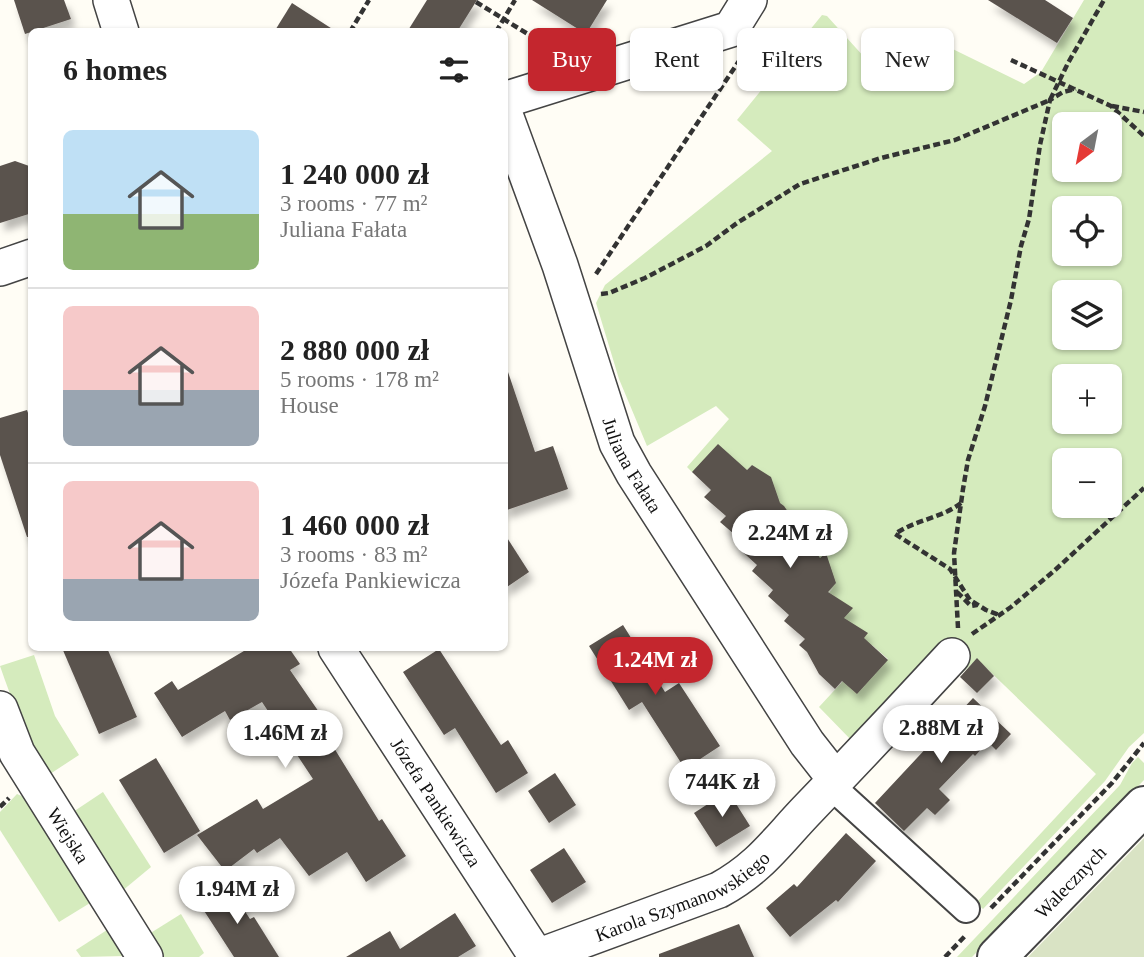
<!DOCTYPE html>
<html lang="en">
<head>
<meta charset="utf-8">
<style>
	:root { --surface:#fff; --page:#f6f6f6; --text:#222; --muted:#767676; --line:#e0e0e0; --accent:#c4262e }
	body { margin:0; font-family:Georgia,serif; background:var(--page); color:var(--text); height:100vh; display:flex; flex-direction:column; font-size:26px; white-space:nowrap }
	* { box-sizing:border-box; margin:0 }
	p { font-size:23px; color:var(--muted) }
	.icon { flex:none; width:38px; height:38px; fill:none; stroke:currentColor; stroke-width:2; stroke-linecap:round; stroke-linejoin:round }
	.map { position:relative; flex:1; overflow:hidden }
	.panel { position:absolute; left:28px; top:28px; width:480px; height:623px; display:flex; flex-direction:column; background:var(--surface); border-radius:10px; box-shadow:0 2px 5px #0004 }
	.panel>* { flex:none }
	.banner { position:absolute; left:528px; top:28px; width:509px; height:63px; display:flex; gap:14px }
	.needle { width:46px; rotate:212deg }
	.fabs { position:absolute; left:1052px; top:112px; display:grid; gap:14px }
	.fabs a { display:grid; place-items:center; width:70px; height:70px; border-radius:10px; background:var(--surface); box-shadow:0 2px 5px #0004; font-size:35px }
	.price { position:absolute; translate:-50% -60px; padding:0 16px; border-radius:24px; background:#fff; color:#222; font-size:23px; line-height:46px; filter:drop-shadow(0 2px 4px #0008) }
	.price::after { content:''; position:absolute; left:50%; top:42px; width:21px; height:16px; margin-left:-10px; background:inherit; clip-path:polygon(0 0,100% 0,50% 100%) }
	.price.current { background:var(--accent); color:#fff }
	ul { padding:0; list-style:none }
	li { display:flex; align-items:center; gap:21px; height:175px; padding:0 35px }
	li+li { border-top:2px solid var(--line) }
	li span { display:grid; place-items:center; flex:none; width:196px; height:140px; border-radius:10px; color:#555 }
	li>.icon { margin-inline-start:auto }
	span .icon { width:84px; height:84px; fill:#fffc; stroke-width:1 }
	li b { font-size:30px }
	h2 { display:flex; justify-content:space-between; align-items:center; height:84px; padding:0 35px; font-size:30px }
	.tag { padding:0 24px; border-radius:10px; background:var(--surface); box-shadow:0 2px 5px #0004; font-size:24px; line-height:63px }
	.tag.current { background:var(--accent); color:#fff }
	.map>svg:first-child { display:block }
</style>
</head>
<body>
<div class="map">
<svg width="1144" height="957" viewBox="0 0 1144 957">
	<defs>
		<filter id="shadow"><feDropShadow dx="4.5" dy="8" stdDeviation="3.5" flood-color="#0004"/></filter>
	</defs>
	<rect width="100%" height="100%" fill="#fffdf5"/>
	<g fill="#d5ebbd" fill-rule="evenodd">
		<path d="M1084,0H1144V733L1129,747L1105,781L983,909L976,903L1096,774L977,659L959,676L969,664L948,642L854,743L819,707L843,681L888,659L872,645L866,651L827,595L834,587L826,594L795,545L804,534L794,544L752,465L747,470L692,472L687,467L729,419L716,406L647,446L619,379L596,303L605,285L772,151L737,120L822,15L827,16L875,69L920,33L1024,84L1041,72ZM1064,124H1110V170H1064ZM1064,208H1110V254H1064ZM1064,292H1110V338H1064ZM1064,376H1110V422H1064ZM1064,460H1110V506H1064Z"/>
		<path d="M34,655L55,716L79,755L50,774C28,740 13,704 0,666Z"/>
		<path d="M1138,757L1144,763V780L972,957H957L1120,785L1132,763Z"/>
		<path d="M103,792L151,867L122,891L73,812Z"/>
		<path d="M17,794L24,797L90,903L59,922L0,830V812Z"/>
		<path d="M181,914L204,953L199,957H164L149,934Z"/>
		<path d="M107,930L123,956L81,957L76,950Z"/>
	</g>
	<path fill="#d9e3c4" d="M1144,838V957H1028Z"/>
	<g fill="#5a524d" filter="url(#shadow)">
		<path d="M14,0H64L71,19L25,34Z"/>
		<path d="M427,0H477L457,32H407Z"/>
		<path d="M532,0H607L586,34Z"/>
		<path d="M988,0H1045L1073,18L1057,43Z"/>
		<path d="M292,3L337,32H274Z"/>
		<path d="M15,161L32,167V213L0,223V166Z"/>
		<path d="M504,372H508L535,452L553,446L568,489L504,511Z"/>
		<path d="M27,410L32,424V537H27L0,455V418Z"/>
		<path d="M718,444L747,470L752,465L771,477L780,503L784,506L820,558L826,553L836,583L828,592L853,608L844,618L868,633L864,638L888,660L857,694L842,681L835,689L819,674L807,652L799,645L805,639L784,621L789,615L768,596L773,590L752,571L757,565L736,546L741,540L720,522L726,516L704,497L711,490L692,472Z"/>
		<path d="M504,533L529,572L504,589Z"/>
		<path d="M623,625L665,692L679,683L720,746L685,769L642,702L629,710L589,646Z"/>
		<path d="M62,648H107L137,717L99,734Z"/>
		<path d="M249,648H289L300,664L290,670L332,731L326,735L379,821L382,819L406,856L366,882L347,852L309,876L280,838L257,853L254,849L225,871L197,835L257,799L263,809L313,779L262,702L230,720L225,711L182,737L154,693L172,681L178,690Z"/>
		<path d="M439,649L501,745L508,740L528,773L496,793L455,728L444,735L403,672Z"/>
		<path d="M977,658L994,676L977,693L960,677Z"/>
		<path d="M973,698L1011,734L996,750L988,742L975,756L973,754L939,789L950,800L935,815L927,808L904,831L875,803Z"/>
		<path d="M156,758L200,831L164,853L119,780Z"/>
		<path d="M555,773L576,805L549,823L528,791Z"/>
		<path d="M728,791L750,826L716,847L694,813Z"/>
		<path d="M846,833L876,861L838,902L836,900L790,937L766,908L794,884L797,887Z"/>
		<path d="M564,848L586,882L552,903L530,870Z"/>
		<path d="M227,884L250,919L254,917L279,957H234L199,903Z"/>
		<path d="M455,913L476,946L458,957H346L390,931L400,949Z"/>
		<path d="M739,924L754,957H659V954Z"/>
	</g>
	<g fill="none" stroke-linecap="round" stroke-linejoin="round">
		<defs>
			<path id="pedestrian" d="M841,795L966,909"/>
			<g id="minor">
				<path d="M111,0L121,32"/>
				<path d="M504,100L731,29L749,0"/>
				<path id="s1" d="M504,112L560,265L617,443L634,474L807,743L836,780"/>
				<path d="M0,268L32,257"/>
				<path id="s2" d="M336,648L537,957"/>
				<path id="s3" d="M0,709L17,753L145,957"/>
				<path id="s4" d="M537,957L719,890C761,867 777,841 809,808C857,758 905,707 952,656"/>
			</g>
			<g id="tertiary">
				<path id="s5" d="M997,957L1144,806"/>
			</g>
		</defs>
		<use href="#pedestrian" stroke="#444" stroke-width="30"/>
		<use href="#minor" stroke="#444" stroke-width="38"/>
		<use href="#tertiary" stroke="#444" stroke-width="42"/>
		<g stroke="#333" stroke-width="4.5" stroke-dasharray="7 3.5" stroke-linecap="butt">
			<path d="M476,2L557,52"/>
			<path d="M350,32L369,0"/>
			<path d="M496,32L515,0"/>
			<path d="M1011,60L1111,106L1144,136"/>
			<path d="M1112,106L1144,112"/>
			<path d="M596,274L739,61"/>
			<path d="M601,294L609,293L645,278L706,246L737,223L800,184L881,158L955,140L1050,100L1068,63L1104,0"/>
			<path d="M961,503C942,518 915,520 895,534L950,569L970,600L986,610L999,615"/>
			<path d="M957,592L971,606L977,605"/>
			<path d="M958,628L954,553L963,489L968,460L985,406L1011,300L1021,246L1029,219L1040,145L1050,100L1063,92L1076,89"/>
			<path d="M972,634L1011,607L1054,571L1144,488"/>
			<path d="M0,807L9,798"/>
			<path d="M991,908L1112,783L1144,743"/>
			<path d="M945,957L966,935"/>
		</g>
		<use href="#pedestrian" stroke="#fff" stroke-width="26"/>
		<use href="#minor" stroke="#fff" stroke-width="35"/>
		<use href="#tertiary" stroke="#fff" stroke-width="38"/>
	</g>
	<g text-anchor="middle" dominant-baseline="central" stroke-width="7" stroke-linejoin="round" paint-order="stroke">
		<g font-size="19" fill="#111" stroke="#fff">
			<text stroke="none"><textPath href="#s1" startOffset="376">Juliana Fałata</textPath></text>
			<text stroke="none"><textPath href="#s2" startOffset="184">Józefa Pankiewicza</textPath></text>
			<text stroke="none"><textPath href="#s3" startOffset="144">Wiejska</textPath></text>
			<text stroke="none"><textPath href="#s5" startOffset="105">Walecznych</textPath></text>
			<text stroke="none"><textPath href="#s4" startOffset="158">Karola Szymanowskiego</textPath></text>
		</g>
	</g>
</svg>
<div class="fabs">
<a><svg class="needle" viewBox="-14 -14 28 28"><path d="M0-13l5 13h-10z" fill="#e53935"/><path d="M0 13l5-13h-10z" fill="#767676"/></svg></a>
<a><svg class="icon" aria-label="locate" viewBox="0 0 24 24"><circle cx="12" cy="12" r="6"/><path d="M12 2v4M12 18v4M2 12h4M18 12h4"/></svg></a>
<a><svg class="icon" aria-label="layers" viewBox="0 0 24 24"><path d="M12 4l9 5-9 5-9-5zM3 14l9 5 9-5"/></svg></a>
<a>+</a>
<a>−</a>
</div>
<b class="price" style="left:790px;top:570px">2.24M zł</b>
<b class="price current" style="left:655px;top:697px">1.24M zł</b>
<b class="price" style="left:941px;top:765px">2.88M zł</b>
<b class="price" style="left:285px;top:770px">1.46M zł</b>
<b class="price" style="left:722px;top:819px">744K zł</b>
<b class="price" style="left:237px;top:926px">1.94M zł</b>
<div class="banner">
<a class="tag current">Buy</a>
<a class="tag">Rent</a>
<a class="tag">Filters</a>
<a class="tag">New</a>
</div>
<section class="panel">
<h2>6 homes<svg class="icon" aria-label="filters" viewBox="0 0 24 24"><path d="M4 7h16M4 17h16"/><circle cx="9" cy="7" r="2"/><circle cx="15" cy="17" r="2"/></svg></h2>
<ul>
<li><span style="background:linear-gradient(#bfe0f5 60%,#8fb573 0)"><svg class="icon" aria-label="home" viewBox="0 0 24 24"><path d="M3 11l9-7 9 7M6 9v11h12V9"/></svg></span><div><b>1 240 000 zł</b><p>3 rooms · 77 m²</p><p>Juliana Fałata</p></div></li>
<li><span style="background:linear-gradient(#f6c9c9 60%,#9aa5b1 0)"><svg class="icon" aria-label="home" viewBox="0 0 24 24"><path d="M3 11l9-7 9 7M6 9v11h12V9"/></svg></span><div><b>2 880 000 zł</b><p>5 rooms · 178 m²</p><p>House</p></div></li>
<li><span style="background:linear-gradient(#f6c9c9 70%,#9aa5b1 0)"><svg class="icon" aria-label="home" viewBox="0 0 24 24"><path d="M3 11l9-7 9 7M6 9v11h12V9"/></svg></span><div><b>1 460 000 zł</b><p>3 rooms · 83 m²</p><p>Józefa Pankiewicza</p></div></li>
</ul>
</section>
</div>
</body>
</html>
